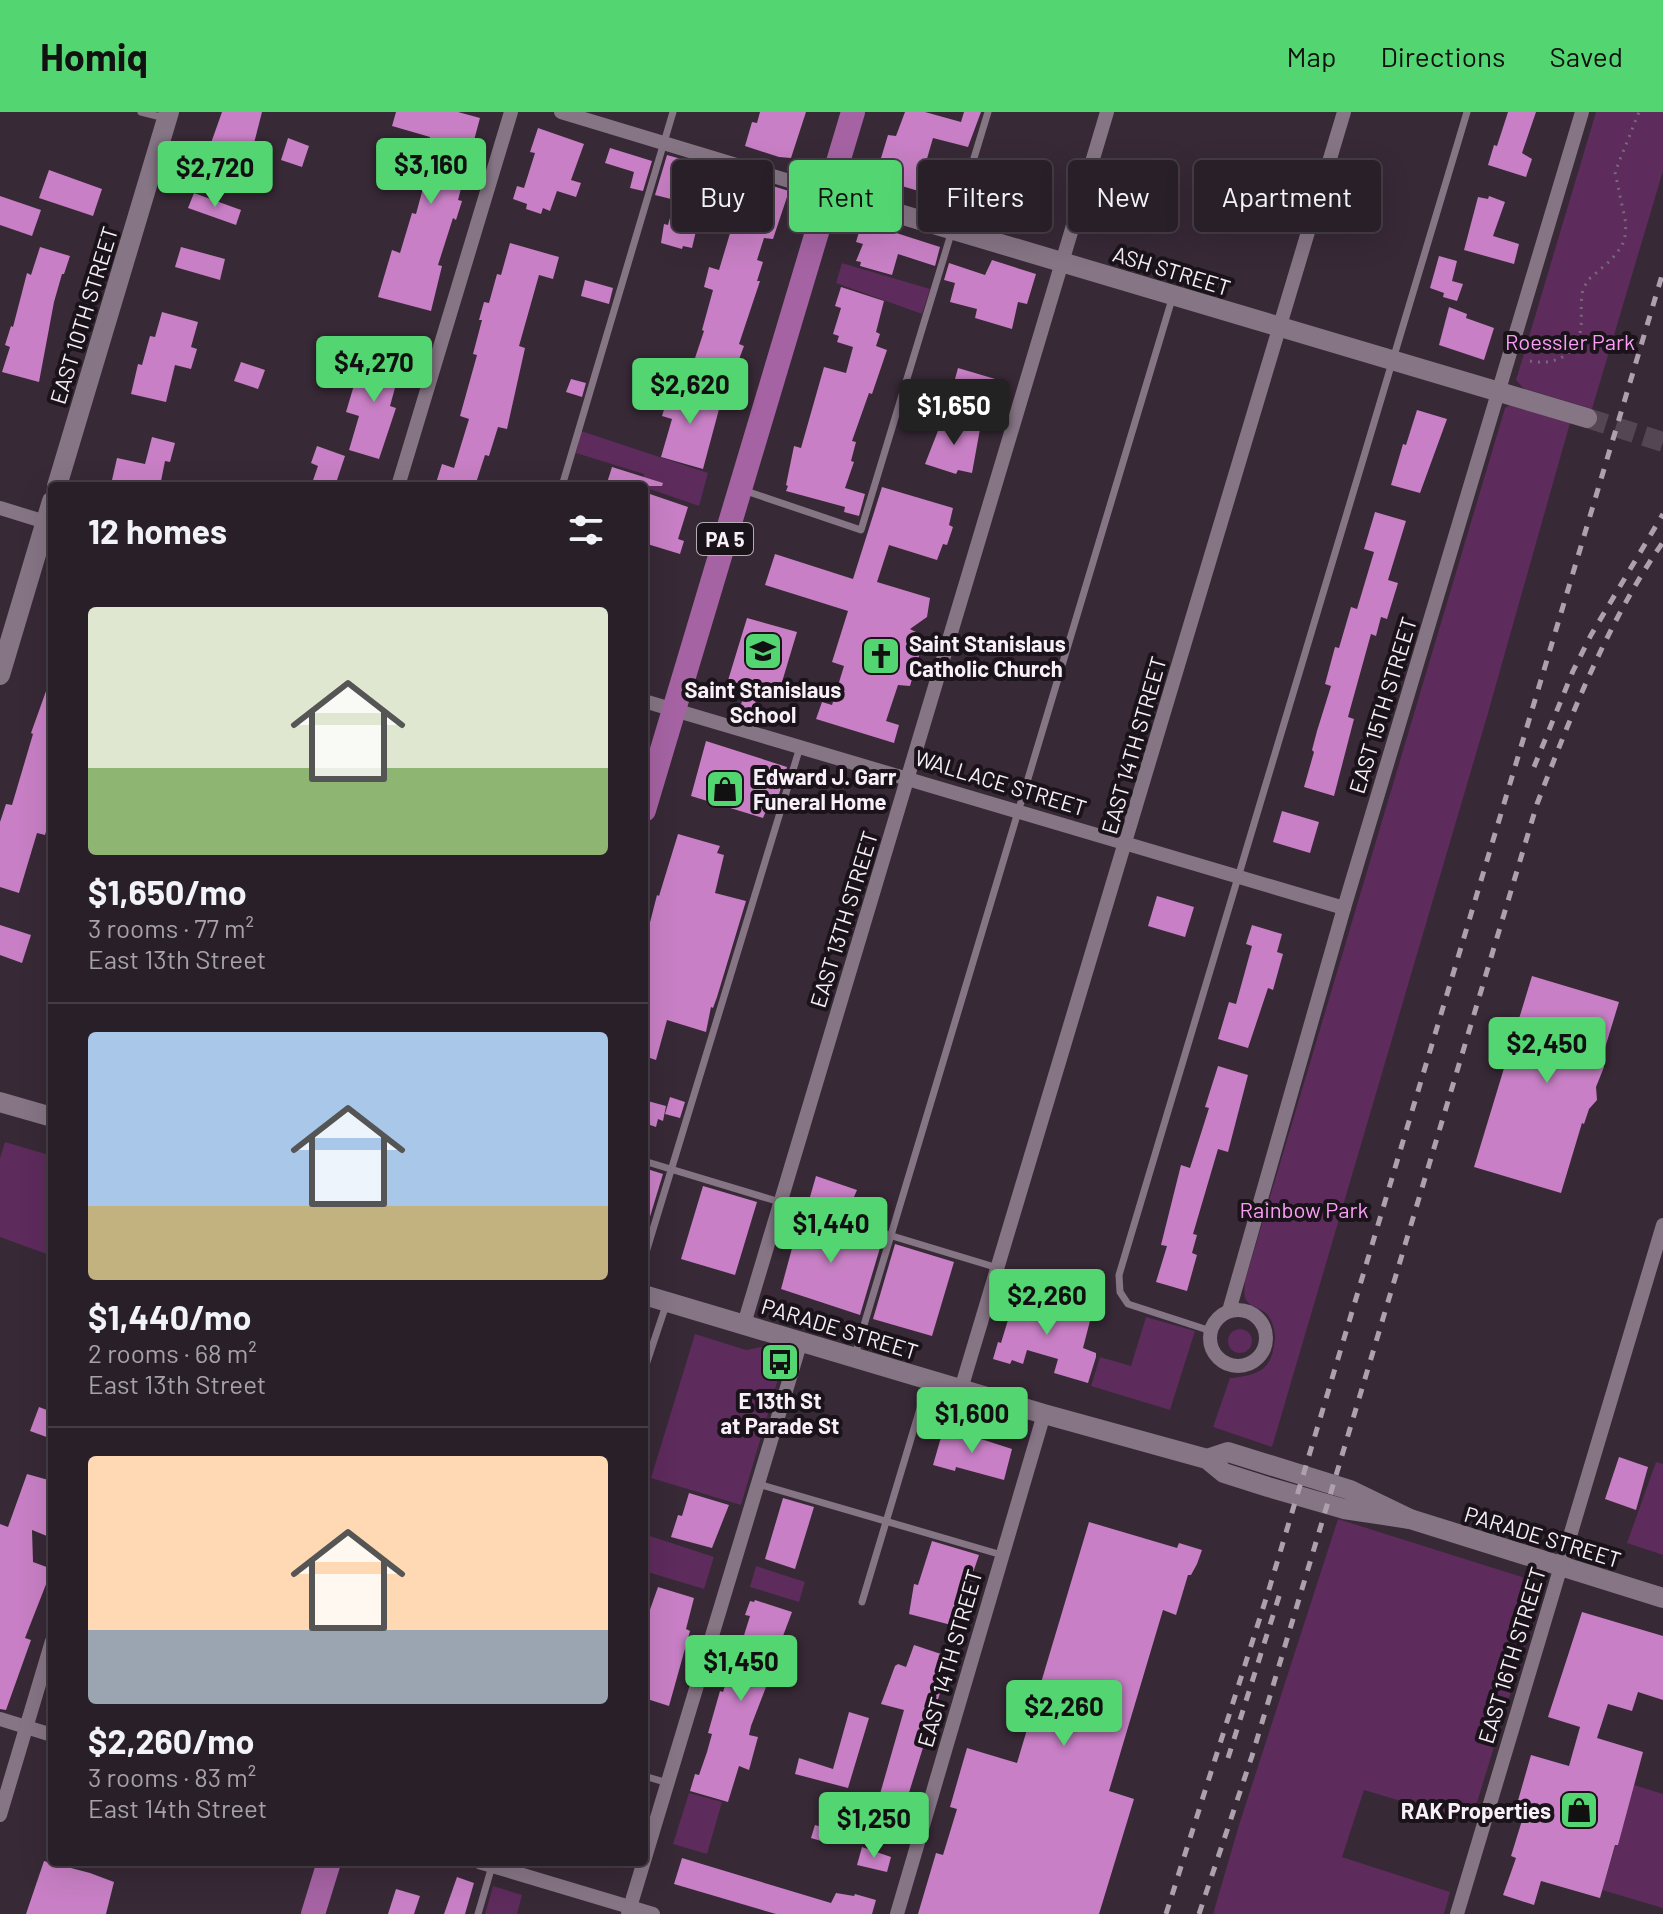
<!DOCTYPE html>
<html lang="en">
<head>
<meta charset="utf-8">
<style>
	:root { --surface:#291f28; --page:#312730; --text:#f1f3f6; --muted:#a5a2a8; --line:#453d45; --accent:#53d672 }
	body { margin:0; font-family:Barlow,sans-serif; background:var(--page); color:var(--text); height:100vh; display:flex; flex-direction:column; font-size:30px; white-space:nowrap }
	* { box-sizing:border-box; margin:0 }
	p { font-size:26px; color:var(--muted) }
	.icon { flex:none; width:44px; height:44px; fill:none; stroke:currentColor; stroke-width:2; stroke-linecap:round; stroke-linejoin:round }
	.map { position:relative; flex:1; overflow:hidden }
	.side { position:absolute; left:48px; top:370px; width:600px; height:1384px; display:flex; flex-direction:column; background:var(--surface); border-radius:8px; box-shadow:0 8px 32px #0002,0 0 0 2px var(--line) }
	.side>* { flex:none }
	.top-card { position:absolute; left:672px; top:48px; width:760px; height:72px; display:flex; gap:16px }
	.price { position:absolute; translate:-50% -68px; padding:0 18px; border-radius:8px; background:var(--accent); color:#111; font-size:26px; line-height:52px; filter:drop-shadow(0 2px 4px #0008) }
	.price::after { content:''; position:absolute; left:50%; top:48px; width:24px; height:18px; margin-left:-12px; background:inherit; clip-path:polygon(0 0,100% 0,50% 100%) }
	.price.current { background:#222; color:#fff }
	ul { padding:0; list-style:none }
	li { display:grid; align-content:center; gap:16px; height:424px; padding:0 40px }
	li+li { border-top:2px solid var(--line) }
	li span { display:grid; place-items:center; height:248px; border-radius:8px; color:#555 }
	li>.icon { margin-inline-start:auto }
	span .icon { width:144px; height:144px; fill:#fffc; stroke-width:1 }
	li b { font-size:34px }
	h2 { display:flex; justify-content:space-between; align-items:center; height:96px; padding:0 40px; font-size:34px }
	.pill { padding:0 28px; border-radius:8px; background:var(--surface); box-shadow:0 8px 32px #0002,0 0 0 2px var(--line); font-size:28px; line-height:72px }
	.pill.current { background:var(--accent); color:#111 }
	header { display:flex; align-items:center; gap:48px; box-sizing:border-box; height:112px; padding:0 40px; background:var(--accent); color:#111 }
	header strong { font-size:38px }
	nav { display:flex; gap:44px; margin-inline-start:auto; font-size:28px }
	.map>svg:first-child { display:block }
</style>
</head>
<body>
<header>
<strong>Homiq</strong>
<nav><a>Map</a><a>Directions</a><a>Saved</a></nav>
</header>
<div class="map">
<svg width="1663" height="1802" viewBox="0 0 1663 1802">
	<rect width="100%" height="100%" fill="#372936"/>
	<g fill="#5d2b5c">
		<path d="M1596,0H1663V59L1592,297L1523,276L1516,268Z"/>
		<path d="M842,151L930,177L922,202L836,171Z"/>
		<path d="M1510,293L1570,311L1488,601L1272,1335L1213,1315L1230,1266C1260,1263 1273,1257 1275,1225C1275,1218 1272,1208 1267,1202C1261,1196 1250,1195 1246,1188C1243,1183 1245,1175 1245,1169L1505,296Z"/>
		<path d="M581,319L708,361L699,394L641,374L644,362L576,341Z"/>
		<path d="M5,1030L52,1044V1144L0,1125V1046Z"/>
		<path d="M1146,1205L1195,1219L1170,1298L1091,1274L1100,1245L1131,1254Z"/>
		<circle cx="1240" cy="1229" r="12"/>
		<path d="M695,1222L746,1238L761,1235L778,1241L783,1250L741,1393L651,1366Z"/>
		<path d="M1656,1350L1663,1352V1443L1627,1431Z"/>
		<path d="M1338,1407L1544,1472L1471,1710L1364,1678L1342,1745L1450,1780L1444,1802H1213L1239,1713Z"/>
		<path d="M644,1422L714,1445L704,1477L644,1459Z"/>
		<path d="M756,1454L805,1470L799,1490L750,1475Z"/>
		<path d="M1634,1673L1663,1682V1796L1602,1778Z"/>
		<path d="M689,1681L722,1690L707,1742L673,1732Z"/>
		<path d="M493,1774L522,1783L517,1802H485Z"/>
	</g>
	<g fill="#c87fc5">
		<path d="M222,0H262L251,43L211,31Z"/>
		<path d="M396,0H458L480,6L458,88L462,89L456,108L453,106L438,153L442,154L431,199L378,185L392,138L400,141L412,101L416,102L432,43L426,41L430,25L392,14Z"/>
		<path d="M760,0H806L791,46L779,45L745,34L752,10L757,11Z"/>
		<path d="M905,0H925L961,10L964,0H981L968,35L933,26L924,57L959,68L952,89L875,66L888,23L896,24Z"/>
		<path d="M1508,0H1536L1522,41L1532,47L1526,65L1488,53L1494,33L1497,34Z"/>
		<path d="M538,16L584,32L571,68L581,71L576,85L557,79L550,99L543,96L541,102L526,97L527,92L513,87L517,74L524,76L535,41L530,40Z"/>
		<path d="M288,26L309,34L302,55L281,48Z"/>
		<path d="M610,36L652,49L643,79L630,76L634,60L605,51Z"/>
		<path d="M667,43L692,50L687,64L728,77L733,62L789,79L773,127L764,126L757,148L763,150L757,169H760L739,232L744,234L731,269L692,255L704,219L702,218L713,178L704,175L709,155L719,158L737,98L695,85L685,116L696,119L692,136L683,134L682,137L661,131L664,112L668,113L675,88L655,83Z"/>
		<path d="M49,58L102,77L93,104L39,86Z"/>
		<path d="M194,81L241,98L236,113L188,96Z"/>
		<path d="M0,84L41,98L32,124L0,113Z"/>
		<path d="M1489,84L1505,90L1493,124L1519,132L1514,152L1464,138L1478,85L1488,87Z"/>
		<path d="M862,110L940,135L935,154L898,142L892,163L860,154L861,150L856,149L863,132L856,130Z"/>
		<path d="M510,131L559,145L553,167L539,163L519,234L525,236L507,317L498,315L489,344L485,343L475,374H435L442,352L454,356L469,307L460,304L477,243L473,242L482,208H479L484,190L489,191L497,162L501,163Z"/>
		<path d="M40,135L70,144L64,162H62L54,190L39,270L2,260L10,235L5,233L11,214L13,215L27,161L31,163Z"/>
		<path d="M181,135L225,147L220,168L175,155Z"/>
		<path d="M1439,144L1457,149L1452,169L1463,172L1457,189L1443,185L1444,181L1430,176Z"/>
		<path d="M992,148L1036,162L1027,192L1018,190L1012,217L975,206L977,197L950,190L955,171L944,168L949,151L985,163Z"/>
		<path d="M585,168L613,176L609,192L581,184Z"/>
		<path d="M841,175L884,189L876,220L880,222L876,234L887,238L872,282L869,281L852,329L856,330L851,349L854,350L845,376L865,382L859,404L844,400L845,395L786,379L788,374L786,373L794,334L801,336L824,255L846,261L853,235L837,230L839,224L833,222L841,196L835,194Z"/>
		<path d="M1449,195L1467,202L1466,206L1494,216L1484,248L1439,233Z"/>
		<path d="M162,200L198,210L191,235L197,237L191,257L175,253L166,290L131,282L138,252L142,253L150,224L155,225Z"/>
		<path d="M381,237L404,243L390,294L396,296L379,347L349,338L359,304L346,300L360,253L376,257Z"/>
		<path d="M241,250L265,258L258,277L234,269Z"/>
		<path d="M958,256L1002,269L997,288L952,278Z"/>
		<path d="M571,267L586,271L582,285L566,280Z"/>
		<path d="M680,275L722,286L703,357L661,345L672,307L662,304L669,282L677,284Z"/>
		<path d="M1417,298L1447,307L1420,381L1391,373L1403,332L1406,333Z"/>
		<path d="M943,306L980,317L972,361L958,358L956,362L925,352Z"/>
		<path d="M152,325L175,331L170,350L165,349L160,374H141L112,368L117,346L145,352Z"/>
		<path d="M317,334L345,344L335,374H311L318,354L311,351Z"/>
		<path d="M612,355L663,371L662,374H606Z"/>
		<path d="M882,375L953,396L949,413L953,415L947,433L943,432L937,448L889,433L877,470L930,486L927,505L910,517L922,523L920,530L923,531L910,574L898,573L886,609L899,613L894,631L816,607L822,590L832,593L844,554L832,550L848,499L765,473L775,442L853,467Z"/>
		<path d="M644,380L688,395L678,427L684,429L680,442L644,431Z"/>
		<path d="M1375,400L1406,409L1388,468L1398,471L1387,507L1381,505L1376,524L1371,522L1348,605L1354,607L1334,684L1304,675L1314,640L1312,638L1317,619L1331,574L1325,572L1335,535L1339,536L1351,495L1357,497L1374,440L1364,437Z"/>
		<path d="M747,506L797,520L776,590L758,584L748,609L737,605L745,580L726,575Z"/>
		<path d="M50,568H52V700L45,723L37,721L19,781L0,775V710L6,692L12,693L33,622L31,621Z"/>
		<path d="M706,629L787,655L775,696L768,694L763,706L691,684Z"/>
		<path d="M1282,699L1319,710L1310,741L1273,730Z"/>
		<path d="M678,722L720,734L717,741L724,743L715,781L746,789L717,885L713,896L711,895L706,920L667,908L656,948L644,944V834L657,783L659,784Z"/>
		<path d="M1157,784L1194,795L1185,825L1148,814Z"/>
		<path d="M0,813L31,823L22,851L0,843Z"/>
		<path d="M1252,813L1282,822L1277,840L1283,842L1273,878L1268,876L1248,936L1218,927L1229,890L1236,892L1252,834L1246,832Z"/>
		<path d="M1532,864L1619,890L1601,949L1604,955L1596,975L1597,988L1589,997L1584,1012L1582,1011L1561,1081L1474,1055Z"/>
		<path d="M1218,954L1248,963L1228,1040L1218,1037L1193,1122L1197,1123L1192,1141L1197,1143L1187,1179L1156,1170L1167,1134L1161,1133L1181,1053L1190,1056L1209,996L1205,995Z"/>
		<path d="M670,985L685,990L680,1006L665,1002Z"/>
		<path d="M644,988L666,994L663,1009L658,1007L656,1015L644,1011Z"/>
		<path d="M644,1056L663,1062L645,1121H644Z"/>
		<path d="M816,1064L857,1078L846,1103L808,1092Z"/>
		<path d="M703,1074L757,1090L735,1163L681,1147Z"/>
		<path d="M801,1103L882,1129L860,1203L781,1177Z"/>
		<path d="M895,1132L954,1150L932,1224L873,1207Z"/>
		<path d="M1013,1180L1091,1205L1083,1236L1096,1241V1245L1088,1271L1054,1261L1058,1247L1027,1238L1023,1252L1012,1248L1010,1252L993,1247L998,1230L1001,1231L1011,1198L1008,1196Z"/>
		<path d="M39,1295L52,1300V1327L30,1319Z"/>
		<path d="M944,1315L1012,1337L1004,1368L956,1355L955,1359L933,1353Z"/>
		<path d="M1619,1345L1648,1355L1636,1398L1605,1387Z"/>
		<path d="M27,1362L52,1369V1426L32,1418L33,1450L52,1457L25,1526L31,1528L6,1598L0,1597V1412L8,1415Z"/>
		<path d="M689,1381L729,1393L712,1436L671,1425L678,1403L682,1404Z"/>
		<path d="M783,1386L814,1395L795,1457L765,1447Z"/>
		<path d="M1089,1410L1177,1436L1179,1431L1202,1438L1197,1452L1191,1463H1188L1176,1503L1163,1498L1109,1679L1134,1687L1099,1802H918L936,1741L943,1743L957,1697L950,1695L967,1636L1017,1651Z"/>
		<path d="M932,1429L979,1443L955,1514L909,1502L914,1472L918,1473Z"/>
		<path d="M658,1475L694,1486L686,1517L690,1519L669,1594L644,1586V1505L647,1506Z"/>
		<path d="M755,1488L792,1500L780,1532L777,1531L767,1562H771L751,1614L749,1623L758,1625L749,1658L739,1654L728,1690L690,1679L695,1662L699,1663L707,1640L712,1622L708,1621L720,1579L723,1580L732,1551L735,1552L750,1504L745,1503L750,1489L754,1490Z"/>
		<path d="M1582,1500L1663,1524V1588L1638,1580L1632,1599L1608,1592L1597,1626L1643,1640L1618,1733H1615L1600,1786L1541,1769L1534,1793L1503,1783L1516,1746L1511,1744L1524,1702L1515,1699L1531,1643L1569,1654L1580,1615L1548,1605Z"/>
		<path d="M914,1533L947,1544L940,1566L944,1568L912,1671L900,1709H896L874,1703L904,1598L881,1592L895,1554L898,1552L906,1555Z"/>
		<path d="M849,1600L869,1606L848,1676L795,1662L799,1646L833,1657Z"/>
		<path d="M815,1713L835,1719L831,1732L811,1726Z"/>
		<path d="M862,1735L891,1745L887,1760L857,1753Z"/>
		<path d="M682,1746L831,1791L836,1781L854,1784L855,1782L876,1788L872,1802H776L674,1772Z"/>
		<path d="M44,1749L90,1761L114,1770L106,1802H26Z"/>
		<path d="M457,1765L474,1771L465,1802H444Z"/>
		<path d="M396,1777L420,1784L414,1802H388Z"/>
	</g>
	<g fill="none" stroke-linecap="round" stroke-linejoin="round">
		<path stroke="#544753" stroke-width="20" stroke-dasharray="20 10" stroke-linecap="butt" d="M1587,306L1663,330"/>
		<path stroke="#766a76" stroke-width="3" stroke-dasharray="2 6" stroke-linecap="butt" d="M1530,249C1554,254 1578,243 1581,215C1582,202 1580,190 1583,177L1589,167L1611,148L1622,134L1625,124L1626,112L1615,60L1639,0"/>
		<g stroke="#867585" stroke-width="7">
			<path d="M141,0L165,6"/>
			<path d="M562,374L673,0"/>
			<path d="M743,378L861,418L988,0"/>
			<path d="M644,1049L998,1156"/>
			<path d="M644,1147L800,635"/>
			<path d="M1211,1219L1128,1192L1120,1180L1119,1163L1467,0"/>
			<path d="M855,1243L1172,187"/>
			<path d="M644,1259L666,1193"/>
			<path d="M758,1372L1002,1443"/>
			<path d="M862,1490L928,1270"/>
			<path d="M644,1664L668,1671"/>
			<path d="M478,1802L492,1754"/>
		</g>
		<g stroke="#867585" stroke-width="14">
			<path d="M561,0L829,81"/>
			<path d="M398,374L511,0"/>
			<path d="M0,396L52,412"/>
			<path d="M644,589L1344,796"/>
			<circle cx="1238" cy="1226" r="28"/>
			<path d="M1229,1199L1344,796L1582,0"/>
			<path d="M744,1212L1107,0"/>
			<path d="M961,1277L1344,0"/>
			<path d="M0,1607L52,1623"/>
			<path d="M0,1703L52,1529"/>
			<path d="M479,1750L653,1802"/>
			<path d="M628,1802L801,1229"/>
			<path d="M897,1802L1044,1302"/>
			<path d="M1457,1802L1663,1113"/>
		</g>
		<g stroke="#867585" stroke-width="20">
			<path d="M829,81L1587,306"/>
			<path d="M57,374L169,0"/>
			<path d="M0,563L52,389"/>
			<path d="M0,990L52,1005"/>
			<path d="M644,1183L1044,1302L1207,1347L1224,1361L1268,1375L1344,1397L1410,1407"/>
			<path d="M1207,1347L1228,1340L1350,1378L1410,1407L1663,1486"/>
		</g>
		<g stroke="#a563a3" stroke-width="24">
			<path d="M644,698L853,0"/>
			<path d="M313,1802L329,1750"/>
		</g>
		<g stroke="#aca1ac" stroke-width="5" stroke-dasharray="10 10" stroke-linecap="butt">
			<path d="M1534,655L1573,559L1591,523L1663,402"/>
			<path d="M1228,1646L1281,1478"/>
			<path d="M1166,1802L1270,1474L1663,160"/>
			<path d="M1199,1802L1252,1644L1537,692C1572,601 1607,511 1663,430"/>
		</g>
	</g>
	<defs>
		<symbol id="school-square" viewBox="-11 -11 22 22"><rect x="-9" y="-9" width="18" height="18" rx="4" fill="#53d672" stroke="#1a141a"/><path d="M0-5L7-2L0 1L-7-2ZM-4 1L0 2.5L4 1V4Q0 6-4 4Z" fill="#111"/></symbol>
		<symbol id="church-square" viewBox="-11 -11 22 22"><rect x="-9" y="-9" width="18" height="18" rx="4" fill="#53d672" stroke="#1a141a"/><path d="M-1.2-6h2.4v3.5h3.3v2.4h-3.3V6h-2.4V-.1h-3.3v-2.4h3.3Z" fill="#111"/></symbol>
		<symbol id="shop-square" viewBox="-11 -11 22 22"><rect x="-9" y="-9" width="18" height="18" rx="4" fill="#53d672" stroke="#1a141a"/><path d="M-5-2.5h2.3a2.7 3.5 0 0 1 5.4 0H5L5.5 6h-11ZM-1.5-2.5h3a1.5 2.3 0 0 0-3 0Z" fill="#111"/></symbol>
		<symbol id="bus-square" viewBox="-11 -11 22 22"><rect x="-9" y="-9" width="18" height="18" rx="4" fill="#53d672" stroke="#1a141a"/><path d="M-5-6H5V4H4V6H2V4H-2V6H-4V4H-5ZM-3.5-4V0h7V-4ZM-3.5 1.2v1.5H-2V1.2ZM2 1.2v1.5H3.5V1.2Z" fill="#111"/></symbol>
	</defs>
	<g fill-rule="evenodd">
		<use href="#school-square" x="741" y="517" width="44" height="44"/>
		<use href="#church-square" x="859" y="522" width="44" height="44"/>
		<use href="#shop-square" x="703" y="655" width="44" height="44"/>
		<use href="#bus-square" x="758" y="1228" width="44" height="44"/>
		<use href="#shop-square" x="1557" y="1676" width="44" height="44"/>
	</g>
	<g text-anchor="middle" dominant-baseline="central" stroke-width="8" stroke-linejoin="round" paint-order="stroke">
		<rect fill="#1a141a" stroke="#b5adb5" stroke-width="2" x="697" y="411" width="56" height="32" rx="6"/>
		<g font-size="20" font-weight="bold" fill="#f8eff8">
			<text x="725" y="427">PA 5</text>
		</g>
		<g font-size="22" fill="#f8eff8" stroke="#1a141a">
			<text transform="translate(1172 158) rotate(17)">ASH STREET</text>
			<text transform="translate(83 203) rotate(-73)">EAST 10TH STREET</text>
			<text transform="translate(1382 593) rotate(-73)">EAST 15TH STREET</text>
			<text transform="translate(1133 633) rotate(-74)">EAST 14TH STREET</text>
			<text transform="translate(1001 670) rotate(17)">WALLACE STREET</text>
			<text transform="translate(843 807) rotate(-73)">EAST 13TH STREET</text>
			<text transform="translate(840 1216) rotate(17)">PARADE STREET</text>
			<text transform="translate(1543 1424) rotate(17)">PARADE STREET</text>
			<text transform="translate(1511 1543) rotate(-73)">EAST 16TH STREET</text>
			<text transform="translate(949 1546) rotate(-74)">EAST 14TH STREET</text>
		</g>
		<g font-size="22" fill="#fb9df6" stroke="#1a141a">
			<text x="1570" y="229">Roessler Park</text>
			<text x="1304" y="1097">Rainbow Park</text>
		</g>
		<g font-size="22" font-weight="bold" fill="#f8eff8" stroke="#1a141a" text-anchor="start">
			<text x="909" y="531">Saint Stanislaus<tspan x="909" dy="25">Catholic Church</tspan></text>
			<text x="763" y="577" text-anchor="middle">Saint Stanislaus<tspan x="763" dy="25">School</tspan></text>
			<text x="753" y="664">Edward J. Garr<tspan x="753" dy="25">Funeral Home</tspan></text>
			<text x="780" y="1288" text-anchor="middle">E 13th St<tspan x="780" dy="25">at Parade St</tspan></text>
			<text x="1551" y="1698" text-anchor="end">RAK Properties</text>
		</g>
	</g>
</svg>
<b class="price" style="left:431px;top:94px">$3,160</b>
<b class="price" style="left:215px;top:97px">$2,720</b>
<b class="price" style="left:374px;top:292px">$4,270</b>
<b class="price" style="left:690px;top:314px">$2,620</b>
<b class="price current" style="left:954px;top:335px">$1,650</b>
<b class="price" style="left:1547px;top:973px">$2,450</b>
<b class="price" style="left:831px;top:1153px">$1,440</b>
<b class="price" style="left:1047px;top:1225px">$2,260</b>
<b class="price" style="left:972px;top:1343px">$1,600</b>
<b class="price" style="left:741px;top:1591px">$1,450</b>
<b class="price" style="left:1064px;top:1636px">$2,260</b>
<b class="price" style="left:874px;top:1748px">$1,250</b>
<div class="top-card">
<a class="pill">Buy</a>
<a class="pill current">Rent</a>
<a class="pill">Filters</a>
<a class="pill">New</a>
<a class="pill">Apartment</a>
</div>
<section class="side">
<h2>12 homes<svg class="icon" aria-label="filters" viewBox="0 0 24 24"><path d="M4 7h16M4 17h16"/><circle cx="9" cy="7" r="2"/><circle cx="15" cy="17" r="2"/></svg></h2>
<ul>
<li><span style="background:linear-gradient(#dfe7d0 65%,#8fb573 0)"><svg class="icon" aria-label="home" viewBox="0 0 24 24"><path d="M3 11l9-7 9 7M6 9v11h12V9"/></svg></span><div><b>$1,650/mo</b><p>3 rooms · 77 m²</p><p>East 13th Street</p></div></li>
<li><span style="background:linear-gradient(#a9c7e8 70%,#c2b280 0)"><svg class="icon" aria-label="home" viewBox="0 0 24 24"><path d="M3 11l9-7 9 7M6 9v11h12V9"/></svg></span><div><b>$1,440/mo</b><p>2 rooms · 68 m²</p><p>East 13th Street</p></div></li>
<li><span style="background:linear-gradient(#ffd9b3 70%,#9aa5b1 0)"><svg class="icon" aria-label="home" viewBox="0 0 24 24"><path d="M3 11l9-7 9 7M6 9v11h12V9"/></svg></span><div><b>$2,260/mo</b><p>3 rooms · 83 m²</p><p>East 14th Street</p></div></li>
</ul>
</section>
</div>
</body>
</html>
